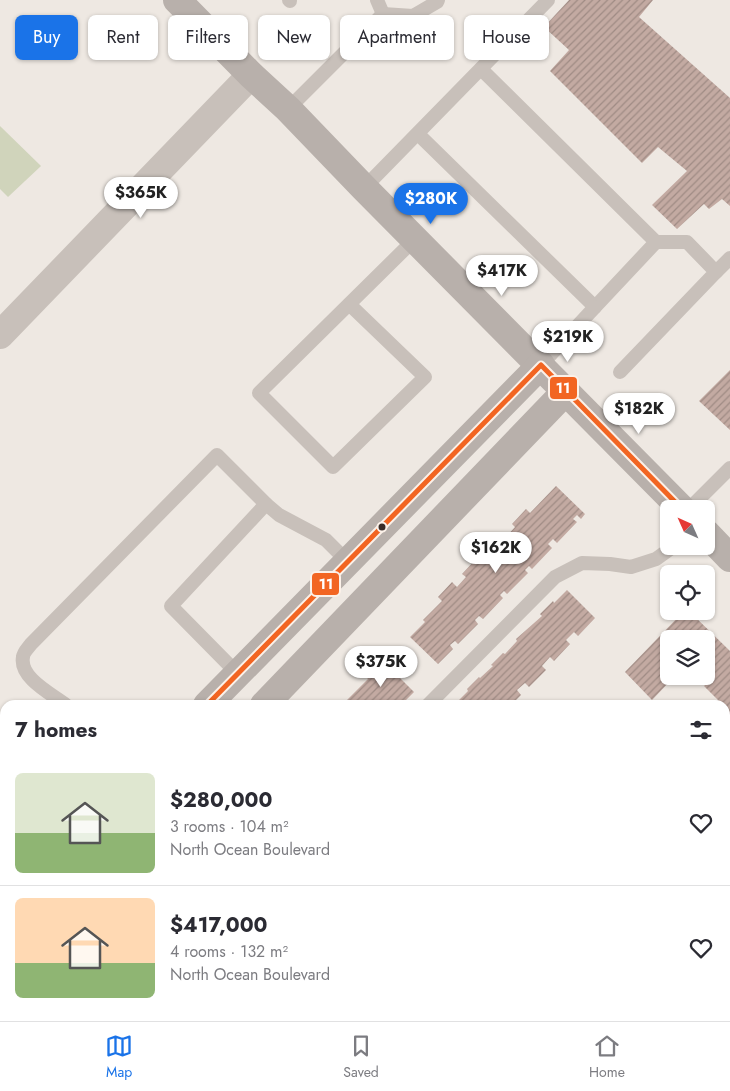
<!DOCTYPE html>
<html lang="en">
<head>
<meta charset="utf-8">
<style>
	:root { --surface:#fff; --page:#f7f7f7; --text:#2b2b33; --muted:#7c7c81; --line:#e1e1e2; --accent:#1a73e8 }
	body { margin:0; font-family:Jost,sans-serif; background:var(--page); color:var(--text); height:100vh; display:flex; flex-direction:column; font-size:19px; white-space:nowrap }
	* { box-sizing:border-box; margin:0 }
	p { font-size:16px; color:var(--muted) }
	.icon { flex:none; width:28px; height:28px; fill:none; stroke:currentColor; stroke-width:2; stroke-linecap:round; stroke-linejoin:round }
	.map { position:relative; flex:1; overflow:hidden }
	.sheet { position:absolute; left:0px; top:700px; width:730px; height:321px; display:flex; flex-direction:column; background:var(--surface); border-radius:15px 15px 0 0; box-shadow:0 1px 4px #0004 }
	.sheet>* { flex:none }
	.top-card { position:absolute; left:15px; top:15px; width:700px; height:45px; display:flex; gap:10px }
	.needle { width:32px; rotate:315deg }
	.fabs { position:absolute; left:660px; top:500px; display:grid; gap:10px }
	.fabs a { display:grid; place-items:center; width:55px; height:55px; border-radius:8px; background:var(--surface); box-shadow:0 1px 4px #0004; font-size:25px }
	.price { position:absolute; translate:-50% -42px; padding:0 11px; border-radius:18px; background:#fff; color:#222; font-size:16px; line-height:32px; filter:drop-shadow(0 1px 2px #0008) }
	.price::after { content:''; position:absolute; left:50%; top:30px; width:15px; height:11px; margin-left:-8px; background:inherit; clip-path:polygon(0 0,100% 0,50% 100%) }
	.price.current { background:var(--accent); color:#fff }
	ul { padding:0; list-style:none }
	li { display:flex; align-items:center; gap:15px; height:125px; padding:0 15px }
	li+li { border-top:1px solid var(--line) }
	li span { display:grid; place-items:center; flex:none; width:140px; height:100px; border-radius:8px; color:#555 }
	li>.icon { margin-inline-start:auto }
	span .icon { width:60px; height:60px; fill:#fffc; stroke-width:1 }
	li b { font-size:21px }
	h2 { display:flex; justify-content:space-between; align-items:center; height:60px; padding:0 15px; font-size:21px }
	.pill { padding:0 18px; border-radius:8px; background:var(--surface); box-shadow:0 1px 4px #0004; font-size:18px; line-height:45px }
	.pill.current { background:var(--accent); color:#fff }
	.menu { display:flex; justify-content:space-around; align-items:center; height:70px; border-top:1px solid var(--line); background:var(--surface); font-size:14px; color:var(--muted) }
	.menu a { display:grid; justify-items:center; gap:2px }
	.menu .current { color:var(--accent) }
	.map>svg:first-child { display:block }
</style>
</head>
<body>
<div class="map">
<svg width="730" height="1021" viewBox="0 0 730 1021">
	<defs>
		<pattern id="building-hatch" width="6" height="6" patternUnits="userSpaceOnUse" patternTransform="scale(1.25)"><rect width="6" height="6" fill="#c3aaa2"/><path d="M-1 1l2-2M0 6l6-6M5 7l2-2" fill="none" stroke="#9f8b84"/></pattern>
	</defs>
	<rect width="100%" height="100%" fill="#eee8e2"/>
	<path fill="#d0d4bb" d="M0,126L41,166L8,197L0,189Z"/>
	<g fill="url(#building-hatch)">
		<path d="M569,0H653L639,17L730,98V206L722,199L709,209L704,204L677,229L652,205L687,171L658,147L642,163L550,71L569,50L544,27Z"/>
		<path d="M730,370V430L699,401Z"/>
		<path d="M556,486L585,514L581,519L577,515L573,519L577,522L557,543L553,539L548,544L552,548L532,569L529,566L525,570L528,573L507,594L504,591L500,595L503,598L483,619L479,616L475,620L478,624L458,644L455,641L450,645L453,649L438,664L410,637L425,622L423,620L442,601L438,597L452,582L457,587L466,577L462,574L477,558L481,562L493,550L489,546L501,533L506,537L515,527L512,524L526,509L530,513Z"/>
		<path d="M567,590L595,618L578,636L574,632L566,640L570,644L554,661L550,657L542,666L546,670L529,687L525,683L517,690L521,695L511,705H451L455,702L456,703L468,691L467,689L479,677L480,678L493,666L491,665L503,653L505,654L517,641L516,639L542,616L540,614L553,601L554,603Z"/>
		<path d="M684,611H689L730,651V716L725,712V705H718L716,703L718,700L704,686L707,683L701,676H706V639H669V676H675L652,700L625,672Z"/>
		<path d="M378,660L383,665L385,663L414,692L401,705H342L368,679L364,674Z"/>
		<path d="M725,922L730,930V1021H720L717,1016H725Z"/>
	</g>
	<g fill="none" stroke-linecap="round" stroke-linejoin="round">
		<g stroke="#c8c0ba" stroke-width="14">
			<path d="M289,0L290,1"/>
			<path d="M377,0L383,14"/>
			<path d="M288,109L383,14L413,16L437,2L438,0"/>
			<path d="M418,134L595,307L656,242L481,69"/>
			<path d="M364,188L548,0"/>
			<path d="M716,272L730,258"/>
			<path d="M349,304L425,377L333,467L259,393L415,239"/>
			<path d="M541,365L595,307"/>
			<path d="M620,372L716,272L687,242H656"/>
			<path d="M689,509L730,468"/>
			<path d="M238,674L171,606L266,504L279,515L326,540L348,562"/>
			<path d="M66,705C52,694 19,678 23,657C23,653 28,648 31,644L217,455L266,504"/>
			<path d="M428,705L555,577L582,563L610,564L631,567L656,559L674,546"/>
			<path d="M0,734L5,739"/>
			<path d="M0,822L5,817"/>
			<path d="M725,863L730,868"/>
		</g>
		<g stroke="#c8c0ba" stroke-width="28">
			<path d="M0,335L251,75"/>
			<path d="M725,825L730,820"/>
			<path d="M530,1021L535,1016"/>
		</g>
		<g stroke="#b8b0ab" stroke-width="28">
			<path d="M177,0L251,75L288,109L364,188L682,509"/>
			<path d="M706,533L730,558"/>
			<path d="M207,705L541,365"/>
			<path d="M264,705L566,391"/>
			<path d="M0,917L5,912"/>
			<path d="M0,979L5,974"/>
		</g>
		<defs>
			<path id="bus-1" d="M207,705L541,365L682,509"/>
		</defs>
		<use href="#bus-1" stroke="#fbf1e9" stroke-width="9"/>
		<use href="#bus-1" stroke="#f26522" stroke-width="5"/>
	</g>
	<circle fill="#392c28" stroke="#fbf1e9" stroke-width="2" cx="382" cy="527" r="4.5"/>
	<g stroke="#fbf1e9" stroke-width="2">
		<rect x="549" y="376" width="29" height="24" rx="5" fill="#f26522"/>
		<rect x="311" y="572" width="29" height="24" rx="5" fill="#f26522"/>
	</g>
	<g font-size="14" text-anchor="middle" font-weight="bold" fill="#fff">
		<text x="563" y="393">11</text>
		<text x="326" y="589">11</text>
	</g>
</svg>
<div class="fabs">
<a><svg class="needle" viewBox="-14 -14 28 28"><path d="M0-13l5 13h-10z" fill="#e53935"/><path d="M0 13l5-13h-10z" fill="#7c7c81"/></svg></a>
<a><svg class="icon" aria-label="locate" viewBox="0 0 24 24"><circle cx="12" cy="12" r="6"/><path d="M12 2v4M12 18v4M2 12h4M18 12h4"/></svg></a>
<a><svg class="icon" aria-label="layers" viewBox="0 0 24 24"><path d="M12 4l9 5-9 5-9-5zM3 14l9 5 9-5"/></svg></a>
</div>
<b class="price" style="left:141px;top:219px">$365K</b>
<b class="price current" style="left:431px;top:225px">$280K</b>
<b class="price" style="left:502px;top:297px">$417K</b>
<b class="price" style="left:568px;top:363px">$219K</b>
<b class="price" style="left:639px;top:435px">$182K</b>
<b class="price" style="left:496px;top:574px">$162K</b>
<b class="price" style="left:381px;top:688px">$375K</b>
<div class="top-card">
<a class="pill current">Buy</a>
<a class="pill">Rent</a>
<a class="pill">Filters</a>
<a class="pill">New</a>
<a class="pill">Apartment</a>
<a class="pill">House</a>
</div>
<section class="sheet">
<h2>7 homes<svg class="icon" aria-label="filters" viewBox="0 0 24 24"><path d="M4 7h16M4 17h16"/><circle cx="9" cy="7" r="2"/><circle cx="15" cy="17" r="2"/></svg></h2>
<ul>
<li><span style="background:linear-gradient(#dfe7d0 60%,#8fb573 0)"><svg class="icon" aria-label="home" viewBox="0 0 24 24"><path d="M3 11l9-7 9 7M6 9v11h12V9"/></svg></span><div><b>$280,000</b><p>3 rooms · 104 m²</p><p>North Ocean Boulevard</p></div><svg class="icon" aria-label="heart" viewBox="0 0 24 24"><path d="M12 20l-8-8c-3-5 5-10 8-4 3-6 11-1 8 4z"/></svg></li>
<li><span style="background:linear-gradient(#ffd9b3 65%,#8fb573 0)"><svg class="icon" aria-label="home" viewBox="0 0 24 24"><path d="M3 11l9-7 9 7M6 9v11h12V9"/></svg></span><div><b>$417,000</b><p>4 rooms · 132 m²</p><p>North Ocean Boulevard</p></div><svg class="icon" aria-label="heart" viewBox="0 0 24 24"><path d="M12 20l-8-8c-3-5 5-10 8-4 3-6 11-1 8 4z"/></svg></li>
</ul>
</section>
</div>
<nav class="menu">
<a class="current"><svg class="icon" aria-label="map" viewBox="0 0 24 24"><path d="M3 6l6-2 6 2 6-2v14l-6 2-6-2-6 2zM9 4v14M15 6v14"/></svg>Map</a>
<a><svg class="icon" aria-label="saved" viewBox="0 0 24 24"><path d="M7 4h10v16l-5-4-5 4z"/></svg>Saved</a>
<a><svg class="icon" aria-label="home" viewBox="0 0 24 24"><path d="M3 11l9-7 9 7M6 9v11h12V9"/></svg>Home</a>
</nav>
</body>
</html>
